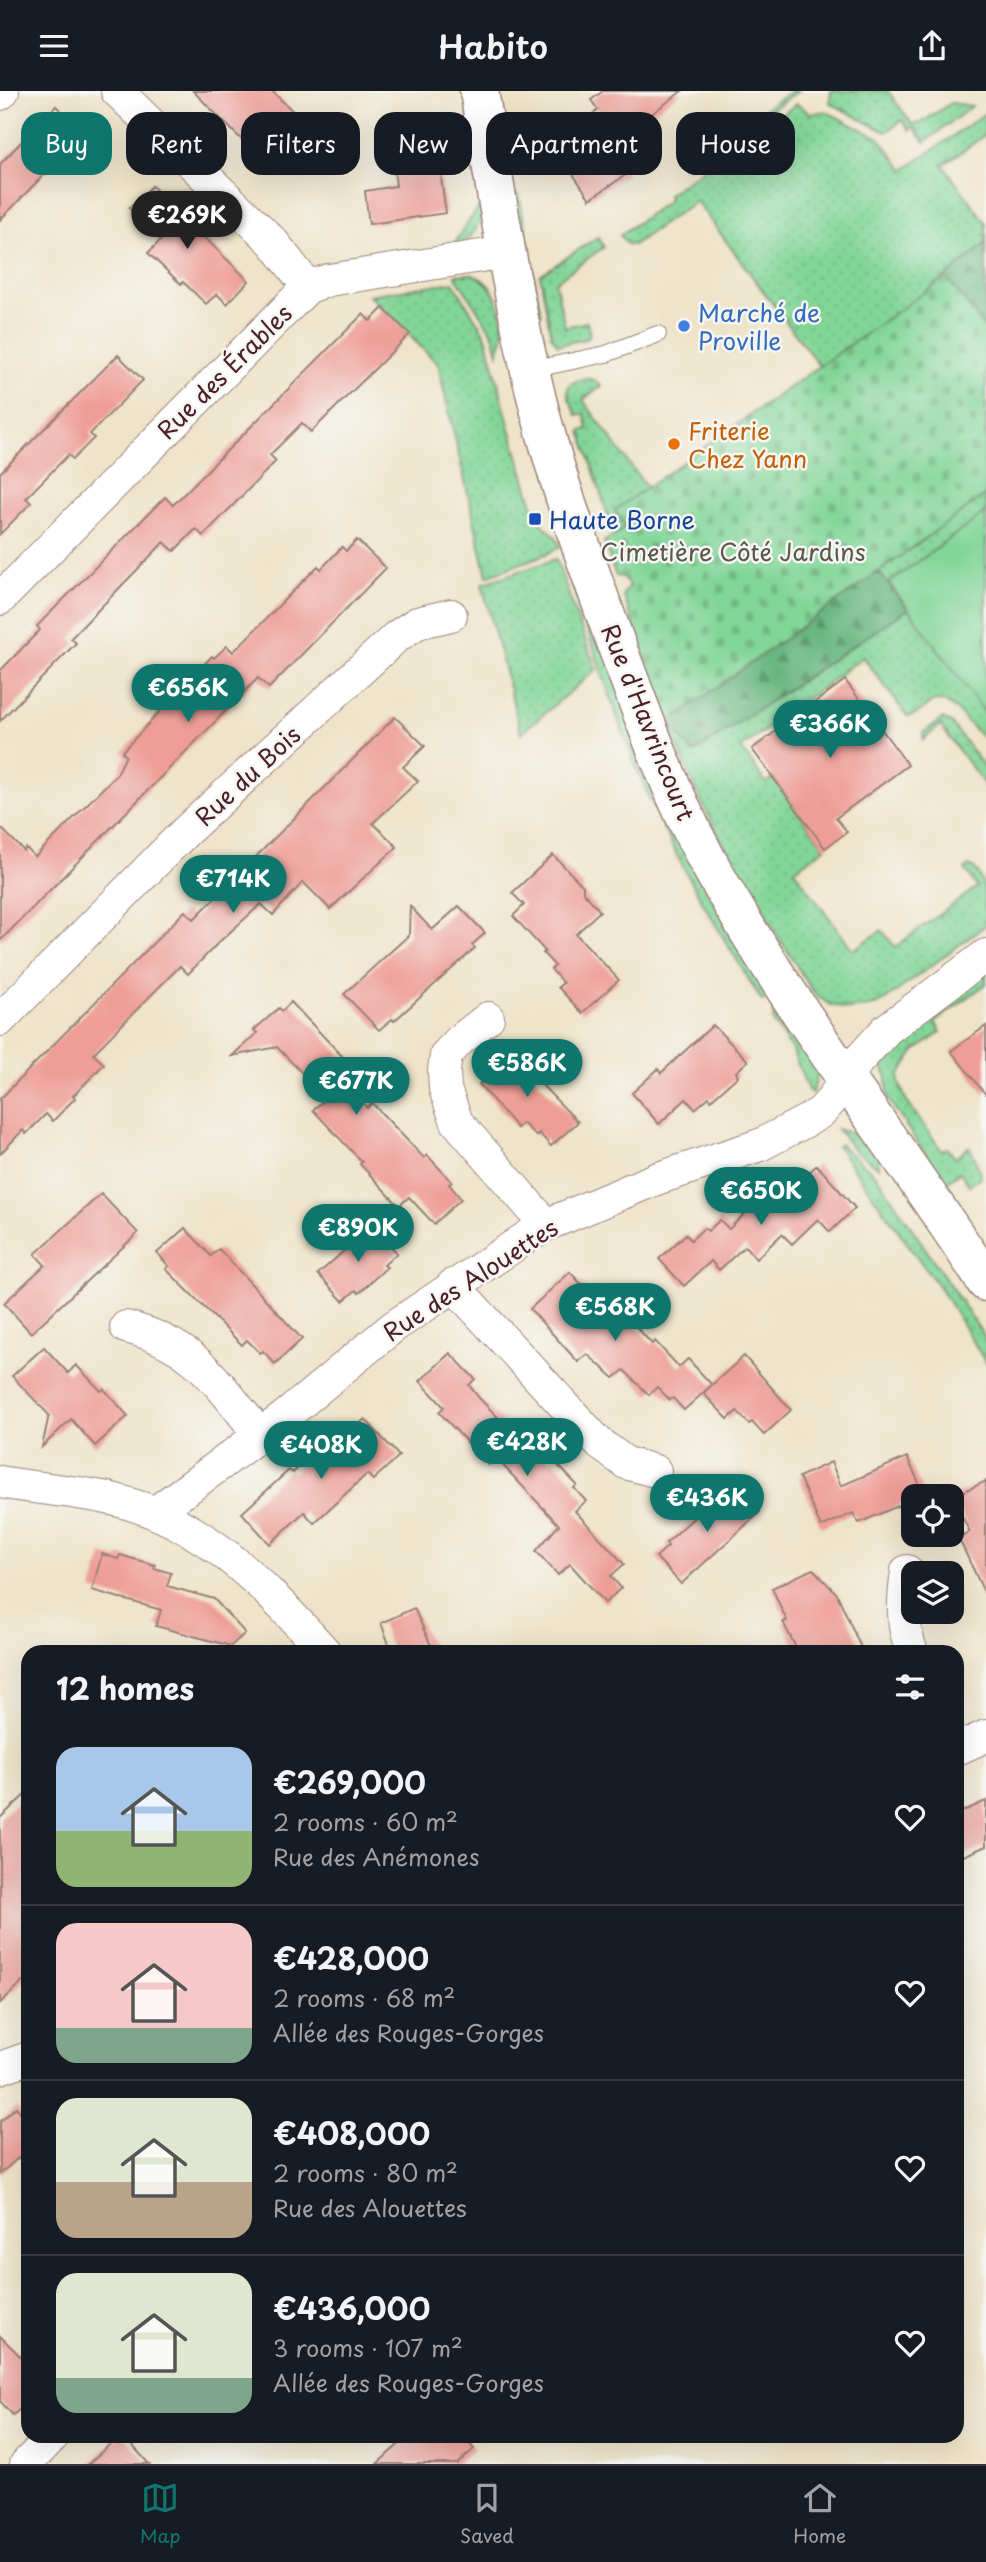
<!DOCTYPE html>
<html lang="en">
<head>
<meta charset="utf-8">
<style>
	:root { --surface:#171b24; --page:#20242c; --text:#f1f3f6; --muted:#9ea1a6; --line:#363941; --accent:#0f766e }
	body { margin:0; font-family:"Playpen Sans",sans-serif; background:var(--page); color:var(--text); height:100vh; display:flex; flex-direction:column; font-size:26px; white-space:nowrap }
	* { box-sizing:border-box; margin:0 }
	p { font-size:23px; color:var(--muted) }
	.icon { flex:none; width:38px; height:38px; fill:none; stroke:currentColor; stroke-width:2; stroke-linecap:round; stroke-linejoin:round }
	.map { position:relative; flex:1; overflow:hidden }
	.drawer { position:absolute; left:21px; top:1554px; width:943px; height:798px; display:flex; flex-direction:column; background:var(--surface); border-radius:21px; box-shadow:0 7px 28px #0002 }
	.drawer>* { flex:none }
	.top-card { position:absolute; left:21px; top:21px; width:945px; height:63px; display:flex; gap:14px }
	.fabs { position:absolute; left:901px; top:1393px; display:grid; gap:14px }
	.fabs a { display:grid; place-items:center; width:63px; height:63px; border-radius:14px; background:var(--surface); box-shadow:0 7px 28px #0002; font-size:35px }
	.price { position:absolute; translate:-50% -60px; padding:0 16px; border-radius:24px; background:var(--accent); color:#fff; font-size:23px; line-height:46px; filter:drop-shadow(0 2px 4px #0008) }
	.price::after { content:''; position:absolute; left:50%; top:42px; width:21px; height:16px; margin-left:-10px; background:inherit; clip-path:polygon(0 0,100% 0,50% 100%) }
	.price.on { background:#222; color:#fff }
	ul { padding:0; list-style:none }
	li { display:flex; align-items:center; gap:21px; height:175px; padding:0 35px }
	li+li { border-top:2px solid var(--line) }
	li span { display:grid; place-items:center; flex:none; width:196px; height:140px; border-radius:21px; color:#555 }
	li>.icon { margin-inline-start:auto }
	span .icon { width:84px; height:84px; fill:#fffc; stroke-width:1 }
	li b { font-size:30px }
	h2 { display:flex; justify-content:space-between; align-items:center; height:84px; padding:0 35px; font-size:30px }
	.pill { padding:0 24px; border-radius:21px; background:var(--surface); box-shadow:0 7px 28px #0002; font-size:24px; line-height:63px }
	.pill.on { background:var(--accent); color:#fff }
	header { display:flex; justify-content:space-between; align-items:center; height:91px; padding:0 35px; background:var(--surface); font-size:32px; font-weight:600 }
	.dock { display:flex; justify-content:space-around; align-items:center; height:98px; border-top:2px solid var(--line); background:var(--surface); font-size:19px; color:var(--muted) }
	.dock a { display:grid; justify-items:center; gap:4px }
	.dock .on { color:var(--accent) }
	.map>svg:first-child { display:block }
</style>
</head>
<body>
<header><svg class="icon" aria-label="menu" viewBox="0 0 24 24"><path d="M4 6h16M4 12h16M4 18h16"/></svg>Habito<svg class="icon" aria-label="share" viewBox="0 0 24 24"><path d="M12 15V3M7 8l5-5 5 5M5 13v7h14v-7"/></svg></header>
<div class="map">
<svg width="986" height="2373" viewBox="0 0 986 2373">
	<defs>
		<pattern id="grass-dots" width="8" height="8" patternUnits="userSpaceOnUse" patternTransform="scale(1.75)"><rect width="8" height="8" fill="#82d698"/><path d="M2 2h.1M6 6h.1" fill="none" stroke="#72b783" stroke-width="1.8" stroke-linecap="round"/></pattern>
		<pattern id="forest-firs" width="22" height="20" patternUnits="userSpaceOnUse" patternTransform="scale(1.75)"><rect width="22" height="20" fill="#69b780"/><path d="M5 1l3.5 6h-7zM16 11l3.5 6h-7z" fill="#589469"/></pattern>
		<pattern id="cemetery-stones" width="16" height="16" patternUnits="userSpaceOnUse" patternTransform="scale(1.75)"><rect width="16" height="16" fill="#82d698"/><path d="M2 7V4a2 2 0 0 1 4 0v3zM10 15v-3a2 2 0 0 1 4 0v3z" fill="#72b783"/></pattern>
	</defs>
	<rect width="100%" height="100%" fill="#f6f6f2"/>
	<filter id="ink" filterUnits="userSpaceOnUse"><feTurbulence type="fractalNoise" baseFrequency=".0143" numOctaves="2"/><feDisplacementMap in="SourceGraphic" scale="14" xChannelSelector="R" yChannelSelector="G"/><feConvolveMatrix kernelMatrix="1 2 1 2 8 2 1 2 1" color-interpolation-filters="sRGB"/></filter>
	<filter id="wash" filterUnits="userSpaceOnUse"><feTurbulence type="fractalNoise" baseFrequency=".00686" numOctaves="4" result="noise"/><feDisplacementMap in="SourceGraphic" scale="28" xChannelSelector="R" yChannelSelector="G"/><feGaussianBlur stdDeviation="1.57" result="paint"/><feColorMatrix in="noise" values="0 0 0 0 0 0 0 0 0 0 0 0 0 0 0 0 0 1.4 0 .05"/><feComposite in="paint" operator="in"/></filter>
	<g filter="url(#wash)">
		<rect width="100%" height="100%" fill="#eee4c9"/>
		<g fill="url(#grass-dots)" stroke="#667a62" stroke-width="2">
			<path d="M791,0H798L691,75L688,76L683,74Z"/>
			<path d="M831,0H888L912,33L921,32L951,12L972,15L925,51L914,36L910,39L902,29L886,41L830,12Z"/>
			<path d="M797,13L811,23L825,20L879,47L904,79L986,22V43L943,74L986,132V152L946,186L820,276L696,110L633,154L627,153L620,144L669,109L668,103Z"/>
			<path d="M511,103H519L541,224L532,225Z"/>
			<path d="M479,116L482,122C477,140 471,150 453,156L454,152Z"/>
			<path d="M598,146L604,156L555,191L565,236L587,231L590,244L586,248L558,254L551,244L540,184Z"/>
			<path d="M470,183C494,189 502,216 504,239C504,246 500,255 498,262L493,243L455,184Z"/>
			<path d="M453,191L486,245L509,334L537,428L556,446L560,456L546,463L487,485L438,273L369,204Z"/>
			<path d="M587,287L596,290L601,295L583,309L647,397L615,419L625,437L614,444L581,340L588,338L585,323L577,324C569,306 557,293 587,287Z"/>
			<path d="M986,404V648C971,640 954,608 937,610C925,611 920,626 907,625L863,566L741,657L766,692L773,687L825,757L794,779L853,859L882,839L895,856L977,796L965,778L969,775C986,780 986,815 986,834L884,910L870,916L847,918L829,913L820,907L813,901L781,850L729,764L697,702L668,631L694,662L907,518L878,480Z"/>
			<path d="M556,468L596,579L521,642L482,493Z"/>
			<path d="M574,477L773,903L762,910C730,857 696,804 669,748C626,663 598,569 567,479Z"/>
			<path d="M942,628L951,632L986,678V696L940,634L923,649V642Z"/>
			<path d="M986,881V893L935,931L941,941L914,961L899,985V991L907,1011L942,1060L947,1057L955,1067L969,1056L975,1067L981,1086L969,1094L960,1081L945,1092L888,1008L887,986L881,973L885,964L896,950Z"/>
			<path d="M780,915L816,973L818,983L812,1002L808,999L792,959L773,930L774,919Z"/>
			<path d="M837,1038L867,1047L880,1062L878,1076L855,1060Z"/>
			<path d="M840,1053C852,1067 867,1074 879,1088L986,1248V1272L944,1203L837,1055Z"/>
		</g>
		<g fill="url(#forest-firs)" stroke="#5a6b56" stroke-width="2">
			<path d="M985,153L986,154V239L946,186Z"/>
			<path d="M878,480L908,518L693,662L668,631Z"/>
		</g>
		<path fill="url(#cemetery-stones)" stroke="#667a62" stroke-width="2" d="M946,186L986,239V404L668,631L623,504L629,495L623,486L616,485L604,451L625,437L615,419Z"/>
		<path fill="#82d698" stroke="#667a62" stroke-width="2" d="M986,421V623L889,492Z"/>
		<g id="blocks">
			<g fill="#ee9e97">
				<path d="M193,0H272L303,30L284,50L295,60L274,81Z"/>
				<path d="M603,0H682L609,55L627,83L590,108L552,52L598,19L591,9Z"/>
				<path d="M56,15L84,42L0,129V73Z"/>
				<path d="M439,72L446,122L369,133L365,100L396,95L394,78Z"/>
				<path d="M152,95L249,190L227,213L217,203L206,213L183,191L181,193L148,162L161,149L129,117Z"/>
				<path d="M383,217L410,243L311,341L302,332L270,364L276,370L203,445L196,438L174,460L164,451L71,547L76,552L0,630V580L40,539L37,535L165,406L173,414L363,223L370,230Z"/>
				<path d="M118,264L143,289L90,343L94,347L73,368L68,364L26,407L31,412L0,443V382Z"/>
				<path d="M357,449L386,477L269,597L258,587L0,850V736L24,760L26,757L35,766L117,683L126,665L122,661L212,565L214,567L227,555L233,561L318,475L321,478L342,456L346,460Z"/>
				<path d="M845,589L908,674L836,727L847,741L825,757L752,658Z"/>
				<path d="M395,626L425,655L403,676L418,690L373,732L397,756L330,818L303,791L273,824L261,813L218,852L188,883L180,875L93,963L104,973L73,1005L75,1007L53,1030L46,1023L26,1043L23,1039L0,1063V1008L185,820L194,828Z"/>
				<path d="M553,764L583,795V801L600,820L576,843L619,889L582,922L558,896L563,892L551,878L555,875L543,862L545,860L513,825L524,814L512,802Z"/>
				<path d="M410,815L432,839L459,815L485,842L472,854L475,857L394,930L392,928L379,939L344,903L409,844Z"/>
				<path d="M291,911L343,966L330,978L367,1017L372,1012L424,1067L427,1064L452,1091L449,1093L461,1108L434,1133L409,1106L399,1115L360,1073L362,1071L313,1019L326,1007L277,956L232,965L257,942L254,939L279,917L282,920Z"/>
				<path d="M713,934L748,970L736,981L738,985L711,1009L709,1006L695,1018L686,1008L659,1033L632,1002L658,978L661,982Z"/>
				<path d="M986,935V1004L951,960Z"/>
				<path d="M517,957L532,974L527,979L578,1031L551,1055L539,1042L536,1045L523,1032L517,1037L479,993Z"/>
				<path d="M817,1074L855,1117L830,1141L818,1128L792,1153L782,1143L756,1168L745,1155L719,1179L711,1170L684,1195L659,1168L686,1143L691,1149L704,1137L708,1140L720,1129L729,1138L755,1113L764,1123Z"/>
				<path d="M101,1103L138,1142L31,1242L4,1212L45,1174L35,1163Z"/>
				<path d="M372,1135L397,1162L384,1174L387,1176L359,1202L356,1199L343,1210L318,1183Z"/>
				<path d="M185,1137L211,1165L219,1158L302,1248L275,1273L263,1260L260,1262L247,1249L242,1254L166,1178L169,1175L157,1162Z"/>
				<path d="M570,1181L619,1234L627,1226L652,1253L655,1250L679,1276L688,1268L712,1294L684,1319L673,1307L670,1309L657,1296L649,1304L624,1279L614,1287L587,1263L578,1271L530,1218Z"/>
				<path d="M44,1256L68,1282L76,1274L101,1300L104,1298L128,1325L95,1355L71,1328L42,1356L49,1324L12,1285Z"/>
				<path d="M450,1262L475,1288L469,1294L480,1308L533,1362L538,1357L550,1371L553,1369L577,1394L574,1397L586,1410L575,1420L624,1473L611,1485L621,1497L605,1512L570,1473L558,1484L536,1460L559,1434L496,1367L488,1374L439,1321L444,1316L420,1290Z"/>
				<path d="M744,1265L791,1319L764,1344L752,1331L749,1333L737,1320L728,1328L703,1302Z"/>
				<path d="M365,1328L399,1365L373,1389L367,1383L314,1432L304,1421L270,1453L242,1422L289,1379L293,1382L305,1369L309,1374L348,1337L351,1340Z"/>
				<path d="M907,1366L924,1403L914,1405V1408L859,1432L853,1422L821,1436L799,1386L831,1371L841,1395Z"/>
				<path d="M986,1390V1505L958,1446L970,1441L952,1406Z"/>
				<path d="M735,1395L760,1421L681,1493L656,1466L668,1455L666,1452L720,1403L723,1406Z"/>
				<path d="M102,1463L118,1468L120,1464L137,1469L155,1474L154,1477L171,1482L167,1495L214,1508L245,1542L231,1555L156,1535L161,1519L92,1499Z"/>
				<path d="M813,1478L837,1503L863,1561H798L783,1531L787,1530L772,1497Z"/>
				<path d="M414,1517L434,1561H392L381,1532Z"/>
				<path d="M28,1701V1886L0,1912V1727Z"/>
				<path d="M986,1710V1755L957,1768V1723Z"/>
				<path d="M16,2016L28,2029V2058L0,2083V2031Z"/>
				<path d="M0,2245L28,2273V2311L13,2324L0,2310Z"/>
				<path d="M119,2345H124L149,2373H88Z"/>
				<path d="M408,2345H463L474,2358L457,2373H377Z"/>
			</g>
		</g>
	</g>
	<g filter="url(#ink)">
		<use href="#blocks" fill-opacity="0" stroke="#9c827a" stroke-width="2"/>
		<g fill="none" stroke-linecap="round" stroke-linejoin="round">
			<defs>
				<path id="service" d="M530,279L606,263L658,243"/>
				<g id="minor">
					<path d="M117,0L273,151L308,196"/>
					<path d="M0,3L3,0"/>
					<path d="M0,508L308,196L329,189L506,161"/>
					<path d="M488,927L460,949L446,964L444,980L445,998L457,1031L546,1134"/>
					<path d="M0,929L185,741L396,546L417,532L451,524"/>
					<path d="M453,1194L600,1353L626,1372L655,1380"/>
					<path d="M126,1236C196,1253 217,1292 260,1344"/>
					<path d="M0,1391C39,1398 78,1400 116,1409C207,1432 264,1494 325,1561"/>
					<path d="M156,1421L283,1327L393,1236L527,1146L546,1134L656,1088L760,1054L808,1029L821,1021L830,1011L857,971L887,938L986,864"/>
					<path d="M907,1480C903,1509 901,1533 912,1561"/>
					<path d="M957,1658L986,1645"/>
					<path d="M0,1977L28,1967"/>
					<path d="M26,2373L53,2345"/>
				</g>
				<path id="tertiary" d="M479,0C497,106 513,213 539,317C560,400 590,481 619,561C645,631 671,702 706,767C787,916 894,1049 986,1191"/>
			</defs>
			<use href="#service" stroke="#9c827a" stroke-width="18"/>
			<use href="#minor" stroke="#9c827a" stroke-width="34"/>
			<use href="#tertiary" stroke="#9c827a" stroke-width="41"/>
			<use href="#service" stroke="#fff" stroke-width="16"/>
			<use href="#minor" stroke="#fff" stroke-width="32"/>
			<use href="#tertiary" stroke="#fff" stroke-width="38"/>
		</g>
	</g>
	<circle fill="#3f7fe0" stroke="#f6f6f2" stroke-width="2.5" cx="684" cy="235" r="7"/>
	<circle fill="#e8710a" stroke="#f6f6f2" stroke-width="2.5" cx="674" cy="353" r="7"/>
	<rect fill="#1a4fb4" stroke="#f6f6f2" stroke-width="2.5" x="528" y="421" width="14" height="14" rx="3.5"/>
	<g text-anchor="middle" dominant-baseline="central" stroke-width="5" stroke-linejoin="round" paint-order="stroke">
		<g font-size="24" fill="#366cbe" stroke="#f6f6f2" text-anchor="start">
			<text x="698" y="221">Marché de<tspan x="698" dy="28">Proville</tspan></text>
		</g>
		<g font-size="24" fill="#4a1f2b" stroke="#f6f6f2">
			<text transform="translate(224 280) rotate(-45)">Rue des Érables</text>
			<text transform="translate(649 631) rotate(68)">Rue d'Havrincourt</text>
			<text transform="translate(247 684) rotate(-43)">Rue du Bois</text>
			<text transform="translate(470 1188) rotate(-33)">Rue des Alouettes</text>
		</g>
		<g font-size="24" fill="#c56008" stroke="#f6f6f2" text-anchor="start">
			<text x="688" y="339">Friterie<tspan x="688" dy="28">Chez Yann</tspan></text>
		</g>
		<g font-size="24" fill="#164399" stroke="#f6f6f2" text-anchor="start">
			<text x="549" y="428">Haute Borne</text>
		</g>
		<g font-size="24" fill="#5b564c" stroke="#f6f6f2">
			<text x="733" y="460">Cimetière Côté Jardins</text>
		</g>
	</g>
</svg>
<div class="fabs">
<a><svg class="icon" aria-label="locate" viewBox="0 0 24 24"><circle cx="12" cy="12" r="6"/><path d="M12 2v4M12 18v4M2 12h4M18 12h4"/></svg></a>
<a><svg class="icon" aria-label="layers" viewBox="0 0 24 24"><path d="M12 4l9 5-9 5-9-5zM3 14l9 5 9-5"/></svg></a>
</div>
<b class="price on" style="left:187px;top:160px">€269K</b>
<b class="price" style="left:188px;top:633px">€656K</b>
<b class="price" style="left:830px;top:669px">€366K</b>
<b class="price" style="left:233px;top:824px">€714K</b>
<b class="price" style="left:527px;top:1008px">€586K</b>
<b class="price" style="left:356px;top:1026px">€677K</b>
<b class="price" style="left:761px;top:1136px">€650K</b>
<b class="price" style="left:358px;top:1173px">€890K</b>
<b class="price" style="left:615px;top:1252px">€568K</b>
<b class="price" style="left:527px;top:1387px">€428K</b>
<b class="price" style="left:321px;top:1390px">€408K</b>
<b class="price" style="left:707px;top:1443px">€436K</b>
<div class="top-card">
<a class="pill on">Buy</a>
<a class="pill">Rent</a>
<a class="pill">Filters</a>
<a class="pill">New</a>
<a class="pill">Apartment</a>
<a class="pill">House</a>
</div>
<section class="drawer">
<h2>12 homes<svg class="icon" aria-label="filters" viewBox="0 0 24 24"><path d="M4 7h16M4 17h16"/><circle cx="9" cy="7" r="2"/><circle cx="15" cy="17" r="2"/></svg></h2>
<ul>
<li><span style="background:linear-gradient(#a9c7e8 60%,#8fb573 0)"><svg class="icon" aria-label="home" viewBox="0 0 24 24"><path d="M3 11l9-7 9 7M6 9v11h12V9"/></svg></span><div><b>€269,000</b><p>2 rooms · 60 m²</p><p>Rue des Anémones</p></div><svg class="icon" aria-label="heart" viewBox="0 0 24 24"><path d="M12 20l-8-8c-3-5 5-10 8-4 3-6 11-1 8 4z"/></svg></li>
<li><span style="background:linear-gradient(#f6c9c9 75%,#7fa58c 0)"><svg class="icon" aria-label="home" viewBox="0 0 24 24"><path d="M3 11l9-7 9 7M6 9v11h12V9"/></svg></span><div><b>€428,000</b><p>2 rooms · 68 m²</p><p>Allée des Rouges-Gorges</p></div><svg class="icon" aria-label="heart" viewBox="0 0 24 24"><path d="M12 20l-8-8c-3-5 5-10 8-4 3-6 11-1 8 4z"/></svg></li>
<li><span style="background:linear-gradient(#dfe7d0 60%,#b9a48a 0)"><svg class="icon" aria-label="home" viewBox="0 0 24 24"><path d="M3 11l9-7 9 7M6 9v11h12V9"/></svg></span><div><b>€408,000</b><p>2 rooms · 80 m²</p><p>Rue des Alouettes</p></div><svg class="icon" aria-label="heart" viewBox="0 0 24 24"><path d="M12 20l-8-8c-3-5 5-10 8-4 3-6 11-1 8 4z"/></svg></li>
<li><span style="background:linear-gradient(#dfe7d0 75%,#7fa58c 0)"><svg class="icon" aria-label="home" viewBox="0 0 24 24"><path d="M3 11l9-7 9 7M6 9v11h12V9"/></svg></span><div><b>€436,000</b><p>3 rooms · 107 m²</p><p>Allée des Rouges-Gorges</p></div><svg class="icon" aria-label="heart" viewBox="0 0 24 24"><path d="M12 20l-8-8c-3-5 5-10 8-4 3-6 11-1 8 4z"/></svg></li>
</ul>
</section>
</div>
<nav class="dock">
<a class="on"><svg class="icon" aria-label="map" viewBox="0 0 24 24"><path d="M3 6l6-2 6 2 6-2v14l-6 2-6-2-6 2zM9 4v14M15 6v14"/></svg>Map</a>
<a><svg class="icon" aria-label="saved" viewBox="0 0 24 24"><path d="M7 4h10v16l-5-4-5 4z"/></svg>Saved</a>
<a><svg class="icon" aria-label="home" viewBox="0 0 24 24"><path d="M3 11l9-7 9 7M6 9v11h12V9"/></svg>Home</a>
</nav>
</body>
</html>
